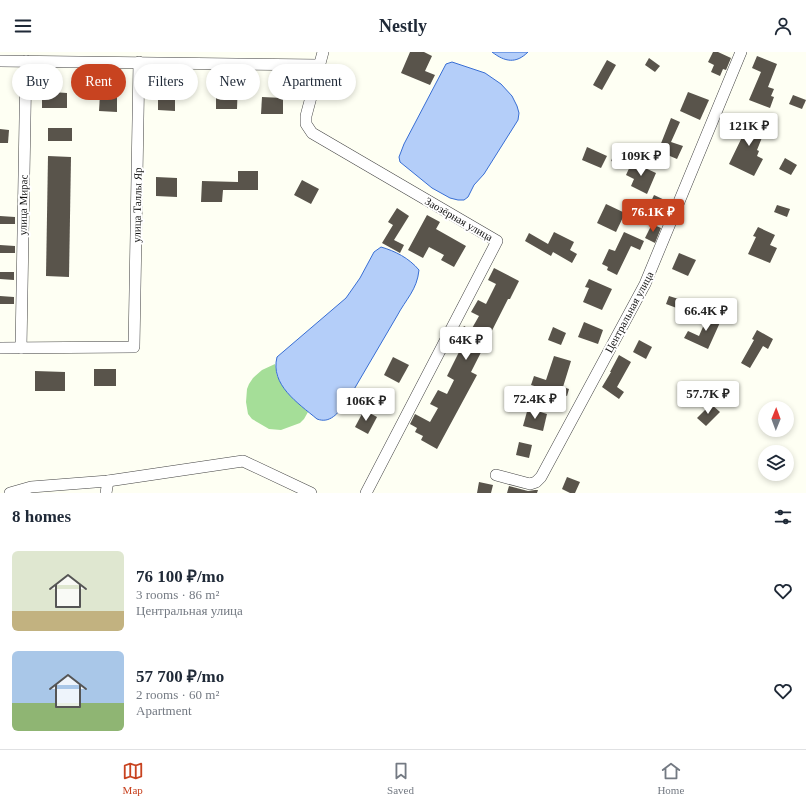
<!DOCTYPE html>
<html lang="en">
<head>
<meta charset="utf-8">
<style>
	:root { --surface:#fff; --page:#f2f2f3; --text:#1f2937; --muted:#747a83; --line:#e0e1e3; --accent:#c84320 }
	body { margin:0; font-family:Georgia,serif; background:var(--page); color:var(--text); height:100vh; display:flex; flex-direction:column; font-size:15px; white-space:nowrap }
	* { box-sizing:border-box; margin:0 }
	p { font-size:13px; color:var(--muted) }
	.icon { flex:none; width:22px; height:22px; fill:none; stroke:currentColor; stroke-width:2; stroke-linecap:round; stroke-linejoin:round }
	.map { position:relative; height:441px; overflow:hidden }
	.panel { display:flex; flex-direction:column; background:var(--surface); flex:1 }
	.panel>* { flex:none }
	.top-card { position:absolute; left:12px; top:12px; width:400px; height:36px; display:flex; gap:8px }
	.needle { width:26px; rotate:1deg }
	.controls { position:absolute; left:758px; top:349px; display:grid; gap:8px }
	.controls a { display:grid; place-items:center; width:36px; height:36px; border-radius:50%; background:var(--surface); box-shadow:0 2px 6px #0003; font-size:20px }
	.price { position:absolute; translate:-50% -34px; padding:0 9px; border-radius:4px; background:#fff; color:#222; font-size:13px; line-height:26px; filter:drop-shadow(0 1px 2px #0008) }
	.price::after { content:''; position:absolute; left:50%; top:24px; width:12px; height:9px; margin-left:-6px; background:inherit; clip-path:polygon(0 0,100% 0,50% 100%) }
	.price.on { background:var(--accent); color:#fff }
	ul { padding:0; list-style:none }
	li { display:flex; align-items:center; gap:12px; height:100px; padding:0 12px }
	li span { display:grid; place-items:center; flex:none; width:112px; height:80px; border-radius:6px; color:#555 }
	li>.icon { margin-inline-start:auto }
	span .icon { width:48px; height:48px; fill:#fffc; stroke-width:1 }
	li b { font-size:17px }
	h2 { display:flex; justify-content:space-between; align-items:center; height:48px; padding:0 12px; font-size:17px }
	.chip { padding:0 14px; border-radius:18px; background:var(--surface); box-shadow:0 2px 6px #0003; font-size:14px; line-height:36px }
	.chip.on { background:var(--accent); color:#fff }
	header { display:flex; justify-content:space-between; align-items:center; height:52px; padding:0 12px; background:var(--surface); font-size:18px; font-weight:700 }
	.dock { display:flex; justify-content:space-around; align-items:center; height:56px; border-top:1px solid var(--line); background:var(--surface); font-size:11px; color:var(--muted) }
	.dock a { display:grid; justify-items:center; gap:2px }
	.dock .on { color:var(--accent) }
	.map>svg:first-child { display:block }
</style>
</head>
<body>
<header><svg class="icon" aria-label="menu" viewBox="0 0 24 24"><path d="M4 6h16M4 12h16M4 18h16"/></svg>Nestly<svg class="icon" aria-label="person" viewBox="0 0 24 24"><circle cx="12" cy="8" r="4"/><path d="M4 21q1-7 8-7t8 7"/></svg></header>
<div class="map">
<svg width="806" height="441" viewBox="0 0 806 441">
	<rect width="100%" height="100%" fill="#fefff3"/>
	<path fill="#a5de98" d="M275,312L277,324L294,347L308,360L304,367L300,371L281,378L269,377L252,367L248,362L246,350L247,337L249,332L253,326L262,318Z"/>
	<g fill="#b4cef9" stroke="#386ed4">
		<path d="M492,0H528C516,12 505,10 492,0Z"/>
		<path d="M452,10L485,21L501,32L512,44L517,54L519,61L518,68L484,122L474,133L468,145L464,148H458L450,146L432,136L400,110L399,105L404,92L446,12Z"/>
		<path d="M381,195C395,199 409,206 419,218C417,238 406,247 397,264C380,293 363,322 346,351C338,361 330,372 317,367C298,351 270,333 277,305L346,246L360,226L374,200Z"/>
	</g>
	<g fill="#59544b">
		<path d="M410,0H424L432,4L425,19L435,23L430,33L401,21Z"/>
		<path d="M713,0H718L731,6L726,18L723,17L720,24L711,20L714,13L708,10Z"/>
		<path d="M757,4L777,12L768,35L774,37L771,44L774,45L770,56L749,48L761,20L752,16Z"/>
		<path d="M649,6L660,14L655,20L645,13Z"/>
		<path d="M607,8L616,13L602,38L593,33Z"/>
		<path d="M42,27H53L52,40L67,41V56H42Z"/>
		<path d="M229,28H238L237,57H216V35H229Z"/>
		<path d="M688,40L709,48L700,68L680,59Z"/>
		<path d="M100,42H117V60L99,59Z"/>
		<path d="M793,43L806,48L802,57L789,52Z"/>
		<path d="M158,44H175V59L158,58Z"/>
		<path d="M262,45L283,46V62H261Z"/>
		<path d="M747,64L767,73L757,98L759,99L757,104L763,107L754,124L729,112L745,79L742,78Z"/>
		<path d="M671,66L680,70L671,90L683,94L677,107L658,99Z"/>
		<rect x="48" y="76" width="24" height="13"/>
		<path d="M0,77L9,78L8,91H0Z"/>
		<path d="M587,95L607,104L601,116L582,108Z"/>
		<path d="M616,96L624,100L619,112L611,109Z"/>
		<path d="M48,104L71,105L69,225L46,224Z"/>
		<path d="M785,106L797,113L791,123L779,117Z"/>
		<path d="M632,110L656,121L647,142L631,134L634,127L626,123Z"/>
		<path d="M238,119H258V138H223L222,150H201L202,129L238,130Z"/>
		<path d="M156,125L177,126V145L156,144Z"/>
		<path d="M302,128L319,137L311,152L294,143Z"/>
		<path d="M654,143L671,151L667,162L649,154Z"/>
		<path d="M606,152L625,161L616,180L597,171Z"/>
		<path d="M777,153L790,157L787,165L774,160Z"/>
		<path d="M397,156L409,164L394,188L404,193L400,201L382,191L393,173L388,170Z"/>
		<path d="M427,163L440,170L436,177L466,194L454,215L441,208L444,203L429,195L423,206L408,198Z"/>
		<path d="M0,164L15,165V172H0Z"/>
		<path d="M652,172L661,176L655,191L645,186Z"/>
		<path d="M758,175L775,183L770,193L777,196L770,211L748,202L756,185L753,184Z"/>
		<path d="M554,180L574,190L570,198L577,202L572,211L553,200L551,204L525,189L529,181L548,192Z"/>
		<path d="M624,180L644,189L640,198L631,194L617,223L607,218L608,215L602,212L609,197L615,199Z"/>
		<path d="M0,193L15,194V201H0Z"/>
		<path d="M679,201L696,208L688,224L672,217Z"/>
		<path d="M494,216L519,229L510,247H508L471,320L477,323L437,397L421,388L423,384L415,380L417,376L410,372L415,362L430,370L438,356L430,352L438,338L447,342L454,328L447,324L465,288L458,285L464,274L471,278L479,264L471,260L478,248L486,252L496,232L488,228Z"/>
		<path d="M0,220H14V228L0,227Z"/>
		<path d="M589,227L612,237L602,258L583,250L589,236L585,235Z"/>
		<path d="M0,244L14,245V252H0Z"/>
		<path d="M669,244L685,249L682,258L666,252Z"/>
		<path d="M709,261L722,266L708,297L684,286L688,279L699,284Z"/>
		<path d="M584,270L603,278L598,292L578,285Z"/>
		<path d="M553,275L566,281L561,293L548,288Z"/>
		<path d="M757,278L773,287L768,297L763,294L750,316L741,311L754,288L752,287Z"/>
		<path d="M639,288L652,295L646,307L633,300Z"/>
		<path d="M619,303L631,310L617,335L624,340L619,347L602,335L611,320H610Z"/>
		<path d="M554,304L571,309L563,335L569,337L567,344L531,333L534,324L546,328Z"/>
		<path d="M393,305L409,313L399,331L384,323Z"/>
		<rect x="94" y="317" width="22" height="17"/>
		<path d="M35,319L65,320V339H35Z"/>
		<path d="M711,352L720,360L706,374L697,366Z"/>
		<path d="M528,356L547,362L543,379L523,374Z"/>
		<path d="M364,358L377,365L368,382L355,375Z"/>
		<path d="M519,390L532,393L529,406L516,403Z"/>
		<path d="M567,425L580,430L575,441H570L562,437Z"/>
		<path d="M479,430L493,433L491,441H477Z"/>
		<path d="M509,434L528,439L535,438H538L537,441H507Z"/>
	</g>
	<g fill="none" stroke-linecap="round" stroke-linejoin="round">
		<defs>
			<g id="minor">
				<path d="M323,0L306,64V72L312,81L497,189L366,441"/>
				<path d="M0,9L319,13"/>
				<path d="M0,296L134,295L139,10"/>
				<path d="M21,296L26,9"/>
				<path d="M496,423L530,432L536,430L541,425L645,232L741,0"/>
				<path d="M10,441L31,435L108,429L243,409L311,441"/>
				<path d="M106,441L108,429"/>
			</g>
		</defs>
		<use href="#minor" stroke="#434343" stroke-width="12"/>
		<use href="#minor" stroke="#fff" stroke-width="11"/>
	</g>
	<g text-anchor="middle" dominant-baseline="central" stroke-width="4" stroke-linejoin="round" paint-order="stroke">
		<g font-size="11" fill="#101010" stroke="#fff">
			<text transform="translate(23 153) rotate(-89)">улица Мирас</text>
			<text transform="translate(137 153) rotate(-89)">улица Таллы Яр</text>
			<text transform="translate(459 167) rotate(30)">Заозёрная улица</text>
			<text transform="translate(629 260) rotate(-62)">Центральная улица</text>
		</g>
	</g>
</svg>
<div class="controls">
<a><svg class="needle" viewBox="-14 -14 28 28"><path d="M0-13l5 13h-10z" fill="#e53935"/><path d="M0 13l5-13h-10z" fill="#747a83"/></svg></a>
<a><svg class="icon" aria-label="layers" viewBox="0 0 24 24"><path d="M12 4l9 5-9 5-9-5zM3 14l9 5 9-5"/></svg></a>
</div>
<b class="price" style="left:749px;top:95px">121K ₽</b>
<b class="price" style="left:641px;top:125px">109K ₽</b>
<b class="price on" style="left:653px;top:181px">76.1K ₽</b>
<b class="price" style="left:706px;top:280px">66.4K ₽</b>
<b class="price" style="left:466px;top:309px">64K ₽</b>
<b class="price" style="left:708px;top:363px">57.7K ₽</b>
<b class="price" style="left:535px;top:368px">72.4K ₽</b>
<b class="price" style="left:366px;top:370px">106K ₽</b>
<div class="top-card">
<a class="chip">Buy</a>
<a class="chip on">Rent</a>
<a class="chip">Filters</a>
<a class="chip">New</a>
<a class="chip">Apartment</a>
</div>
</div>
<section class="panel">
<h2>8 homes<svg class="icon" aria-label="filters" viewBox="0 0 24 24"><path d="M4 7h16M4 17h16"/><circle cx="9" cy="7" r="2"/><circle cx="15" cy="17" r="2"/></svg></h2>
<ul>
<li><span style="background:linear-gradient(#dfe7d0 75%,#c2b280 0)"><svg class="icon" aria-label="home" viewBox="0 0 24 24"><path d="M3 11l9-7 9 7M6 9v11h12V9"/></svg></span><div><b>76 100 ₽/mo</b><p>3 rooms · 86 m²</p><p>Центральная улица</p></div><svg class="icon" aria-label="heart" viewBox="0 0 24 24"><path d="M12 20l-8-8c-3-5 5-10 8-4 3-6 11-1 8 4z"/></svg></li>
<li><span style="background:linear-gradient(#a9c7e8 65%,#8fb573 0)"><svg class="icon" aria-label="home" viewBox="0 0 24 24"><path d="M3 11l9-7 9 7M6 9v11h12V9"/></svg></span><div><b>57 700 ₽/mo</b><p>2 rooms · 60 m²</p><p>Apartment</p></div><svg class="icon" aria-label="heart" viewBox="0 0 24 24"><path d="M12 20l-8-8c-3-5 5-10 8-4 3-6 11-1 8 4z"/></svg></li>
</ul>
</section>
<nav class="dock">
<a class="on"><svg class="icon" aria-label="map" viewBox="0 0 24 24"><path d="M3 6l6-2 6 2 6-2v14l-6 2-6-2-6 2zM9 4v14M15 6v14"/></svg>Map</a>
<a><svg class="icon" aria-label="saved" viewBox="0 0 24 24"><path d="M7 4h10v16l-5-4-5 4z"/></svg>Saved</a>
<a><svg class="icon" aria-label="home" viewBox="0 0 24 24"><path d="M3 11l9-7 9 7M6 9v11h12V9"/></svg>Home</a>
</nav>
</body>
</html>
